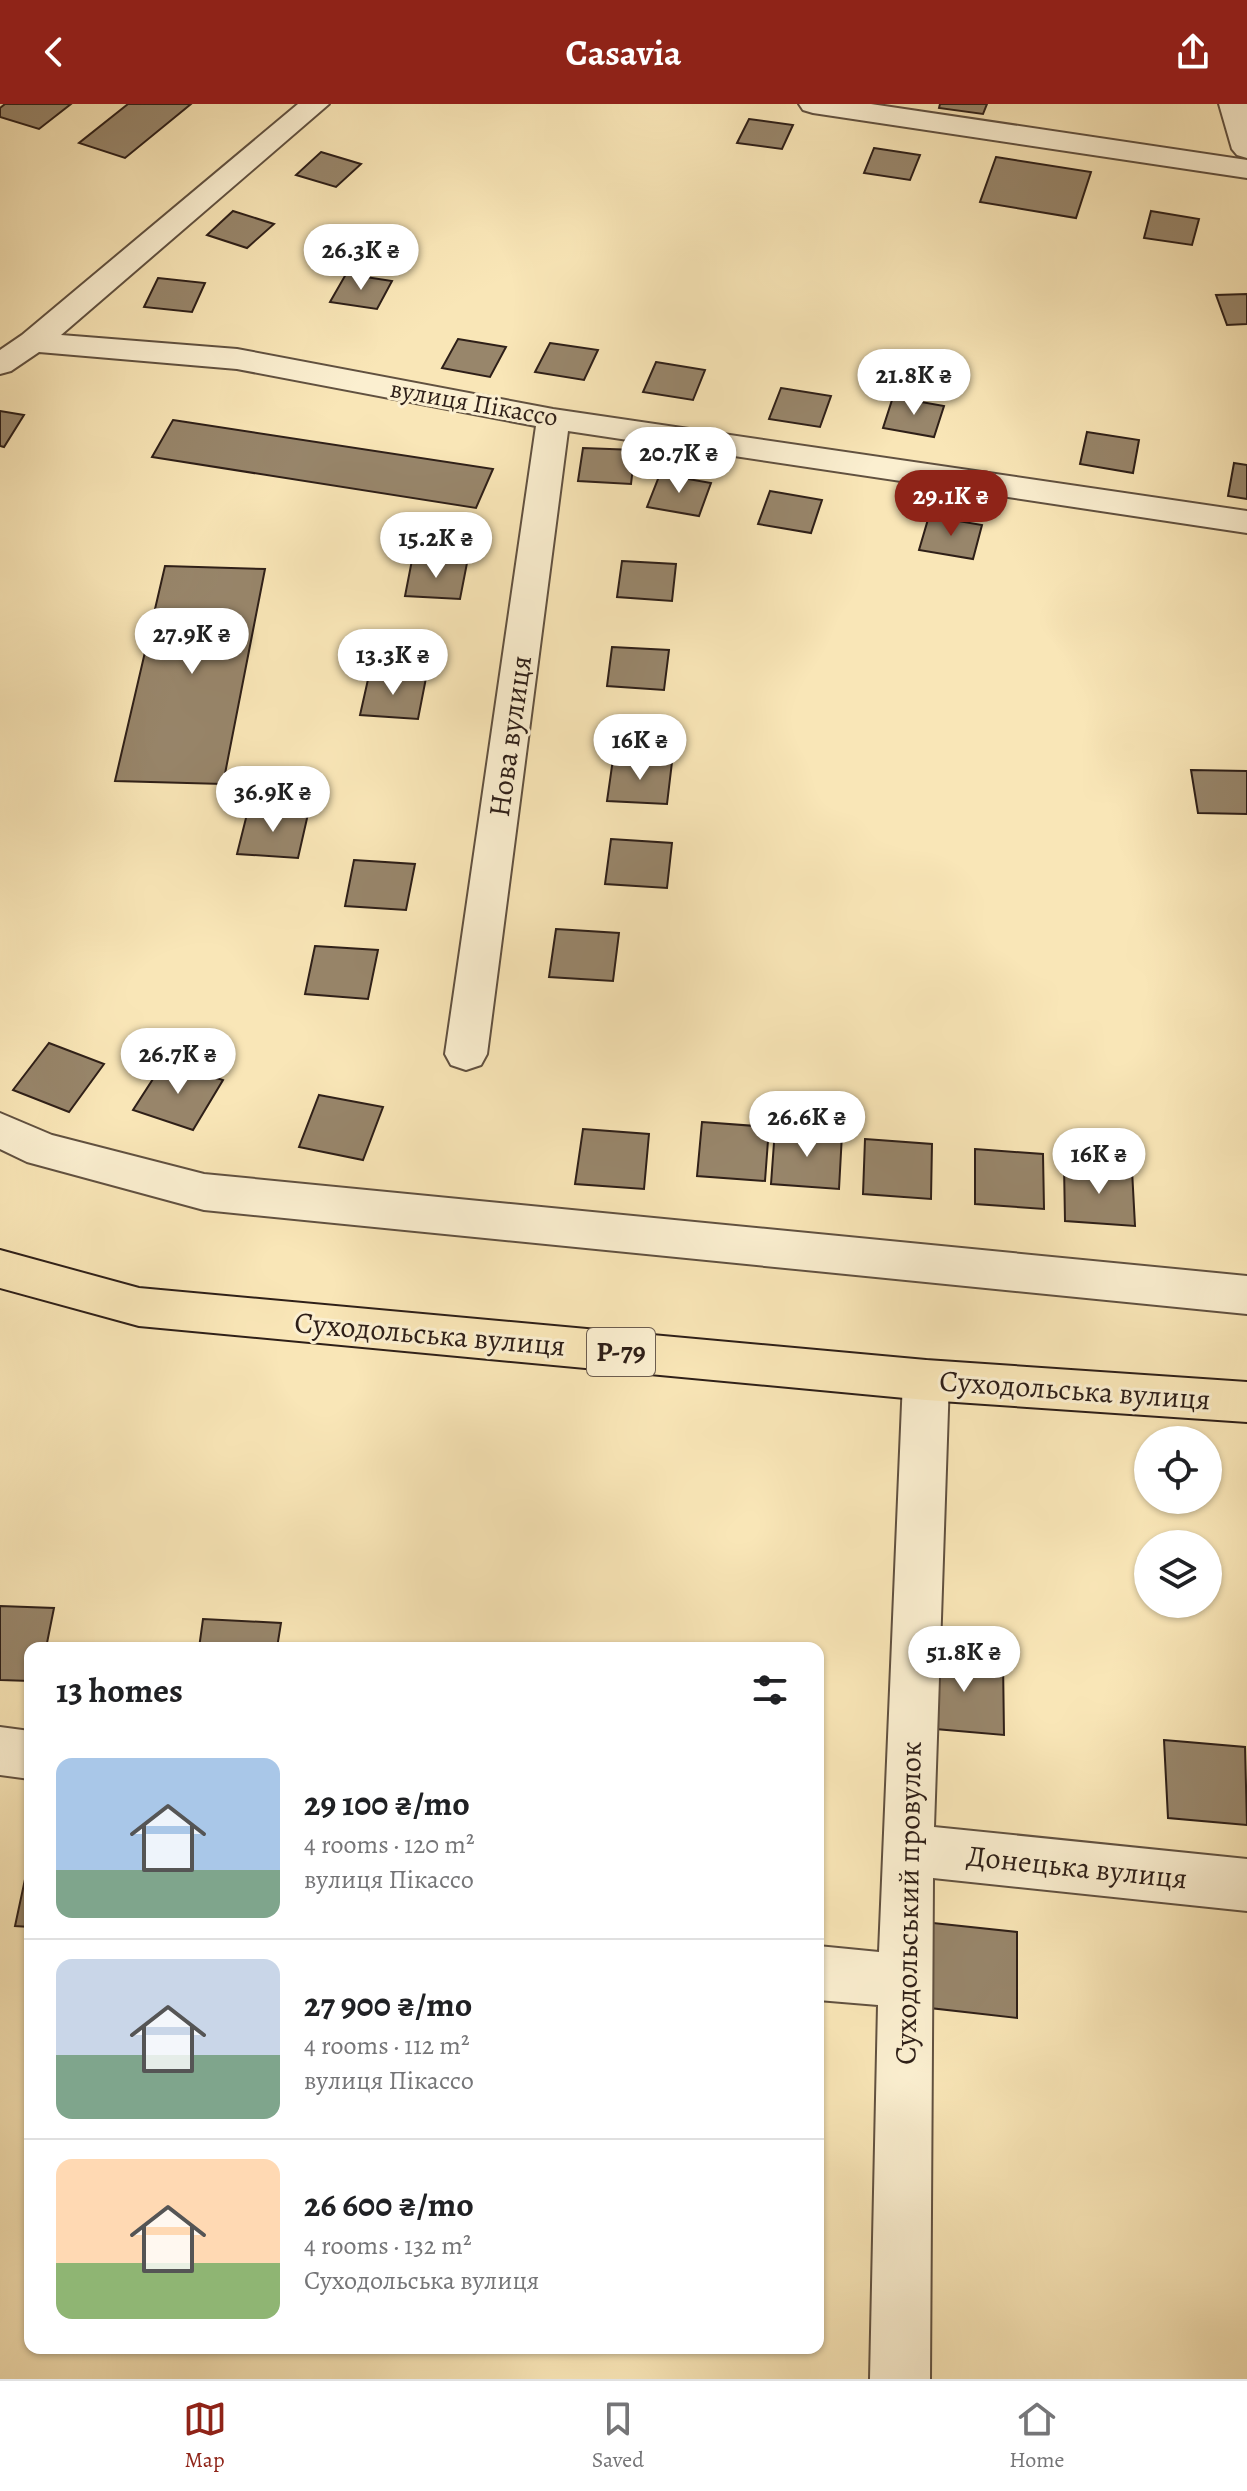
<!DOCTYPE html>
<html lang="en">
<head>
<meta charset="utf-8">
<style>
	:root { --surface:#fff; --page:#f6f6f6; --text:#202124; --muted:#757577; --line:#e0e0e0; --accent:#8f2418 }
	body { margin:0; font-family:Alegreya,serif; background:var(--page); color:var(--text); height:100vh; display:flex; flex-direction:column; font-size:30px; white-space:nowrap }
	* { box-sizing:border-box; margin:0 }
	p { font-size:26px; color:var(--muted) }
	.icon { flex:none; width:44px; height:44px; fill:none; stroke:currentColor; stroke-width:2; stroke-linecap:round; stroke-linejoin:round }
	.map { position:relative; flex:1; overflow:hidden }
	.drawer { position:absolute; left:24px; top:1538px; width:800px; height:712px; display:flex; flex-direction:column; background:var(--surface); border-radius:16px; box-shadow:0 2px 6px #0004 }
	.drawer>* { flex:none }
	.controls { position:absolute; left:1134px; top:1322px; display:grid; gap:16px }
	.controls a { display:grid; place-items:center; width:88px; height:88px; border-radius:50%; background:var(--surface); box-shadow:0 2px 6px #0004; font-size:40px }
	.price { position:absolute; translate:-50% -68px; padding:0 18px; border-radius:28px; background:#fff; color:#222; font-size:26px; line-height:52px; filter:drop-shadow(0 2px 4px #0008) }
	.price::after { content:''; position:absolute; left:50%; top:48px; width:24px; height:18px; margin-left:-12px; background:inherit; clip-path:polygon(0 0,100% 0,50% 100%) }
	.price.active { background:var(--accent); color:#fff }
	ul { padding:0; list-style:none }
	li { display:flex; align-items:center; gap:24px; height:200px; padding:0 32px }
	li+li { border-top:2px solid var(--line) }
	li span { display:grid; place-items:center; flex:none; width:224px; height:160px; border-radius:16px; color:#555 }
	li>.icon { margin-inline-start:auto }
	span .icon { width:96px; height:96px; fill:#fffc; stroke-width:1 }
	li b { font-size:34px }
	h2 { display:flex; justify-content:space-between; align-items:center; height:96px; padding:0 32px; font-size:34px }
	header { display:flex; justify-content:space-between; align-items:center; height:104px; padding:0 32px; background:var(--accent); color:#fff; font-size:36px; font-weight:700 }
	.menu { display:flex; justify-content:space-around; align-items:center; height:112px; border-top:2px solid var(--line); background:var(--surface); font-size:22px; color:var(--muted) }
	.menu a { display:grid; justify-items:center; gap:4px }
	.menu .active { color:var(--accent) }
	.map>svg:first-child { display:block }
</style>
</head>
<body>
<header><svg class="icon" aria-label="back" viewBox="0 0 24 24"><path d="M15 5l-7 7 7 7"/></svg>Casavia<svg class="icon" aria-label="share" viewBox="0 0 24 24"><path d="M12 15V3M7 8l5-5 5 5M5 13v7h14v-7"/></svg></header>
<div class="map">
<svg width="1247" height="2275" viewBox="0 0 1247 2275">
	<rect width="100%" height="100%" fill="#f9e6b7"/>
	<filter id="stains"><feTurbulence type="fractalNoise" baseFrequency=".0025" numOctaves="4"/><feColorMatrix values="0 0 0 0 .2 0 0 0 0 .09 0 0 0 0 .02 0 0 0 .5 -.17"/></filter>
	<radialGradient id="worn" r=".72"><stop offset=".6" stop-color="#630" stop-opacity="0"/><stop offset="1" stop-color="#630" stop-opacity=".3"/></radialGradient>
	<g fill="#98866b" stroke="#2e1f18" stroke-width="2">
		<path d="M5,0H71L39,25L0,13V4Z"/>
		<path d="M128,0H191L125,54L79,39Z"/>
		<path d="M940,0H987L983,10L939,4Z"/>
		<path d="M749,15L793,21L782,45L737,39Z"/>
		<path d="M874,44L920,51L910,76L864,69Z"/>
		<path d="M321,48L361,60L336,83L296,71Z"/>
		<path d="M996,53L1091,68L1076,114L980,98Z"/>
		<path d="M233,107L274,120L247,144L207,131Z"/>
		<path d="M1151,107L1199,115L1192,141L1144,134Z"/>
		<path d="M346,170L392,177L377,205L330,198Z"/>
		<path d="M158,174L205,179L192,208L144,203Z"/>
		<path d="M1247,190V220L1227,221L1216,191Z"/>
		<path d="M458,235L506,243L490,273L442,264Z"/>
		<path d="M550,239L598,246L584,276L535,268Z"/>
		<path d="M656,258L705,266L693,296L643,288Z"/>
		<path d="M781,284L831,292L820,323L769,315Z"/>
		<path d="M893,293L944,302L934,333L883,324Z"/>
		<path d="M0,307L24,311L4,343L0,342Z"/>
		<path d="M173,316L493,365L476,404L152,353Z"/>
		<path d="M1087,328L1139,336L1133,369L1080,360Z"/>
		<path d="M583,344L635,346L631,380L578,377Z"/>
		<path d="M1234,359L1247,361V395L1228,392Z"/>
		<path d="M660,370L711,379L699,412L647,403Z"/>
		<path d="M770,387L822,396L811,429L758,420Z"/>
		<path d="M929,412L982,421L973,455L919,446Z"/>
		<path d="M412,456L467,459L460,495L405,492Z"/>
		<path d="M622,457L676,460L672,497L617,493Z"/>
		<path d="M165,462L265,465L223,680L115,677Z"/>
		<path d="M612,543L669,546L664,586L607,582Z"/>
		<path d="M369,571L426,574L418,615L360,611Z"/>
		<path d="M613,655L672,658L667,700L607,697Z"/>
		<path d="M1191,666L1247,667V710L1198,709Z"/>
		<path d="M248,706L308,710L298,754L237,750Z"/>
		<path d="M611,735L672,739L667,784L605,780Z"/>
		<path d="M354,756L415,760L406,806L345,802Z"/>
		<path d="M556,825L619,829L613,877L549,873Z"/>
		<path d="M315,842L378,846L368,895L305,890Z"/>
		<path d="M49,939L104,960L69,1008L13,986Z"/>
		<path d="M164,958L223,976L193,1026L133,1006Z"/>
		<path d="M319,991L383,1003L363,1056L299,1043Z"/>
		<path d="M702,1018L769,1023L765,1077L697,1072Z"/>
		<path d="M583,1025L649,1030L644,1085L575,1080Z"/>
		<path d="M775,1025L842,1030L839,1085L771,1080Z"/>
		<path d="M865,1035L932,1040L931,1095L863,1090Z"/>
		<path d="M975,1045L1043,1050L1044,1105L975,1100Z"/>
		<path d="M1064,1061L1132,1066L1135,1122L1065,1117Z"/>
		<path d="M0,1502L54,1504L46,1544H30V1577L0,1576Z"/>
		<path d="M203,1515L281,1519L277,1544H199Z"/>
		<path d="M925,1550L1003,1556L1004,1631L924,1624Z"/>
		<path d="M1164,1636L1245,1643L1247,1721L1168,1714Z"/>
		<path d="M30,1752V1823L15,1822Z"/>
		<path d="M933,1819L1017,1828V1914L930,1904Z"/>
	</g>
	<g fill="none" stroke-linecap="round" stroke-linejoin="round">
		<defs>
			<g id="minor">
				<path d="M298,0H329L61,231L237,245L553,305L1247,407V429L568,327L487,950L481,961L466,966L451,961L445,950L536,322L237,265L39,248L11,267L0,270V246L22,231Z"/>
				<path d="M799,0H871L1247,56V74L813,9L803,6Z"/>
				<path d="M1219,0H1247V54L1237,51L1232,45Z"/>
				<path d="M0,1009L52,1031L204,1070L1247,1172V1210L204,1106L27,1058L0,1045Z"/>
				<path d="M926,1256L942,1262L949,1276L934,1723L1247,1755V1807L933,1774L930,2275H870L878,1901L818,1896V1842L879,1848L903,1276L910,1262Z"/>
				<path d="M0,1623L30,1627V1675L0,1671Z"/>
			</g>
			<path id="major" d="M0,1146L139,1184L926,1256L1247,1278V1318L926,1296L139,1222L0,1184Z"/>
		</defs>
		<use href="#minor" stroke="#615140" stroke-width="4"/>
		<use href="#major" stroke="#2e1f18" stroke-width="4"/>
		<use href="#minor" fill="#fbefd0" fill-rule="evenodd"/>
		<use href="#major" fill="#f9e6b7" fill-rule="evenodd"/>
	</g>
	<g text-anchor="middle" dominant-baseline="central" stroke-width="6" stroke-linejoin="round" paint-order="stroke">
		<g font-size="26" fill="#2e1f18" stroke="#fbefd0">
			<text transform="translate(474 299) rotate(10)">вулиця Пікассо</text>
		</g>
		<rect fill="#fbefd0" stroke="#6c5d4f" stroke-width="2" x="587" y="1224" width="68" height="48" rx="6"/>
		<g font-size="28" font-weight="bold" fill="#2e1f18">
			<text x="621" y="1248">Р-79</text>
		</g>
		<g font-size="30" fill="#2e1f18" stroke="#fbefd0">
			<text transform="translate(510 632) rotate(-82)">Нова вулиця</text>
			<text transform="translate(430 1230) rotate(5)">Суходольська вулиця</text>
			<text transform="translate(1075 1286) rotate(4)">Суходольська вулиця</text>
			<text transform="translate(1077 1763) rotate(6)">Донецька вулиця</text>
			<text transform="translate(908 1799) rotate(-89)">Суходольський провулок</text>
		</g>
	</g>
	<rect width="100%" height="100%" filter="url(#stains)"/>
	<rect width="100%" height="100%" fill="url(#worn)"/>
</svg>
<div class="controls">
<a><svg class="icon" aria-label="locate" viewBox="0 0 24 24"><circle cx="12" cy="12" r="6"/><path d="M12 2v4M12 18v4M2 12h4M18 12h4"/></svg></a>
<a><svg class="icon" aria-label="layers" viewBox="0 0 24 24"><path d="M12 4l9 5-9 5-9-5zM3 14l9 5 9-5"/></svg></a>
</div>
<b class="price" style="left:361px;top:188px">26.3K ₴</b>
<b class="price" style="left:914px;top:313px">21.8K ₴</b>
<b class="price" style="left:679px;top:391px">20.7K ₴</b>
<b class="price active" style="left:951px;top:434px">29.1K ₴</b>
<b class="price" style="left:436px;top:476px">15.2K ₴</b>
<b class="price" style="left:192px;top:572px">27.9K ₴</b>
<b class="price" style="left:393px;top:593px">13.3K ₴</b>
<b class="price" style="left:640px;top:678px">16K ₴</b>
<b class="price" style="left:273px;top:730px">36.9K ₴</b>
<b class="price" style="left:178px;top:992px">26.7K ₴</b>
<b class="price" style="left:807px;top:1055px">26.6K ₴</b>
<b class="price" style="left:1099px;top:1092px">16K ₴</b>
<b class="price" style="left:964px;top:1590px">51.8K ₴</b>
<section class="drawer">
<h2>13 homes<svg class="icon" aria-label="filters" viewBox="0 0 24 24"><path d="M4 7h16M4 17h16"/><circle cx="9" cy="7" r="2"/><circle cx="15" cy="17" r="2"/></svg></h2>
<ul>
<li><span style="background:linear-gradient(#a9c7e8 70%,#7fa58c 0)"><svg class="icon" aria-label="home" viewBox="0 0 24 24"><path d="M3 11l9-7 9 7M6 9v11h12V9"/></svg></span><div><b>29 100 ₴/mo</b><p>4 rooms · 120 m²</p><p>вулиця Пікассо</p></div></li>
<li><span style="background:linear-gradient(#c9d6e8 60%,#7fa58c 0)"><svg class="icon" aria-label="home" viewBox="0 0 24 24"><path d="M3 11l9-7 9 7M6 9v11h12V9"/></svg></span><div><b>27 900 ₴/mo</b><p>4 rooms · 112 m²</p><p>вулиця Пікассо</p></div></li>
<li><span style="background:linear-gradient(#ffd9b3 65%,#8fb573 0)"><svg class="icon" aria-label="home" viewBox="0 0 24 24"><path d="M3 11l9-7 9 7M6 9v11h12V9"/></svg></span><div><b>26 600 ₴/mo</b><p>4 rooms · 132 m²</p><p>Суходольська вулиця</p></div></li>
</ul>
</section>
</div>
<nav class="menu">
<a class="active"><svg class="icon" aria-label="map" viewBox="0 0 24 24"><path d="M3 6l6-2 6 2 6-2v14l-6 2-6-2-6 2zM9 4v14M15 6v14"/></svg>Map</a>
<a><svg class="icon" aria-label="saved" viewBox="0 0 24 24"><path d="M7 4h10v16l-5-4-5 4z"/></svg>Saved</a>
<a><svg class="icon" aria-label="home" viewBox="0 0 24 24"><path d="M3 11l9-7 9 7M6 9v11h12V9"/></svg>Home</a>
</nav>
</body>
</html>
